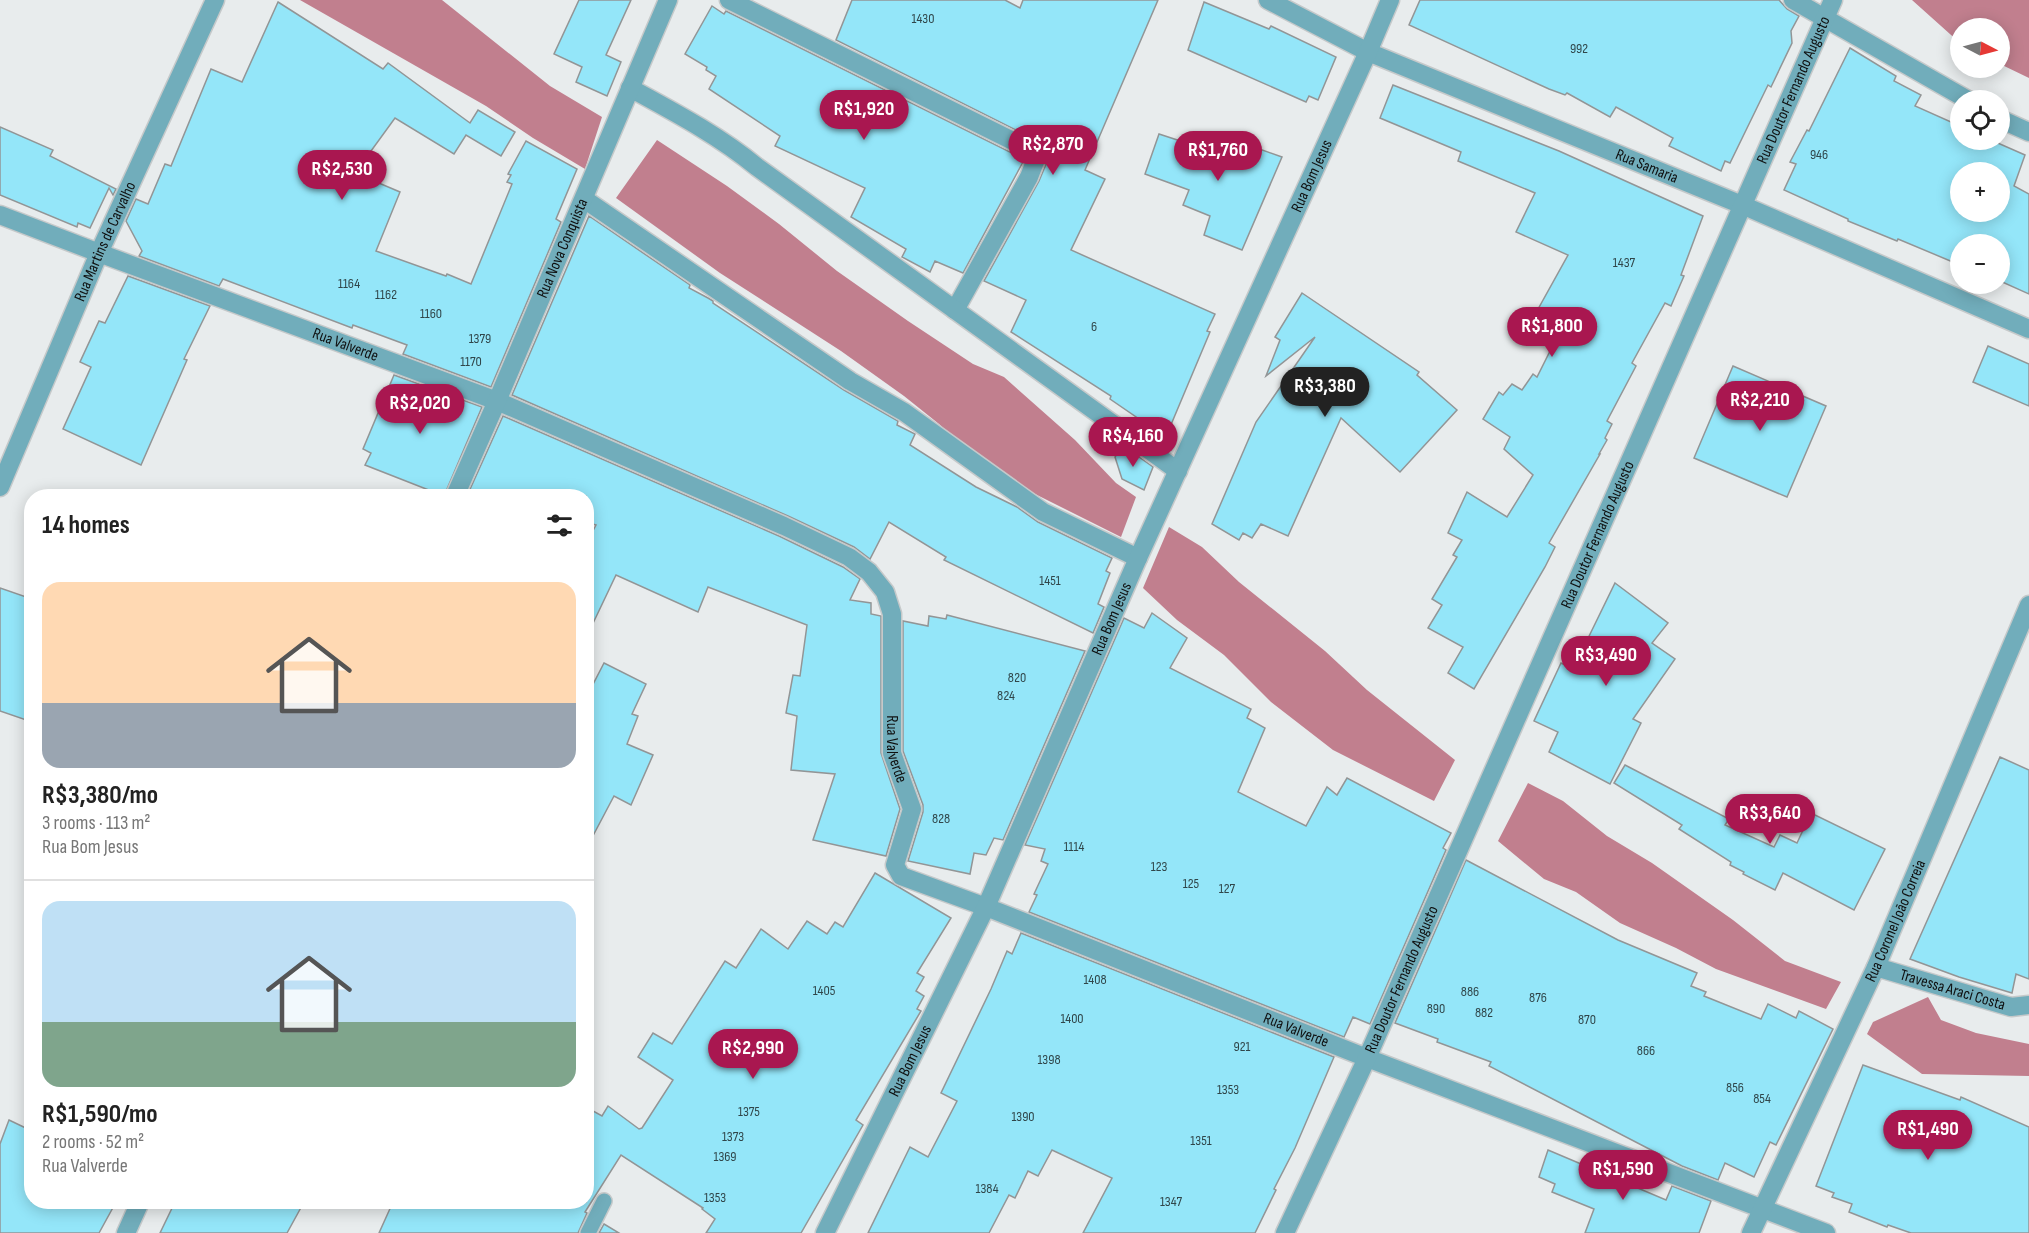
<!DOCTYPE html>
<html lang="en">
<head>
<meta charset="utf-8">
<style>
	:root { --surface:#fff; --page:#f2f2f2; --text:#222; --muted:#767676; --line:#e0e0e0; --accent:#a91750 }
	body { margin:0; font-family:"Sofia Sans Condensed",sans-serif; background:var(--page); color:var(--text); height:100vh; display:flex; flex-direction:column; font-size:22px; white-space:nowrap }
	* { box-sizing:border-box; margin:0 }
	p { font-size:20px; color:var(--muted) }
	.icon { flex:none; width:33px; height:33px; fill:none; stroke:currentColor; stroke-width:2; stroke-linecap:round; stroke-linejoin:round }
	.map { position:relative; flex:1; overflow:hidden }
	.details { position:absolute; left:24px; top:489px; width:570px; height:720px; display:flex; flex-direction:column; background:var(--surface); border-radius:24px; box-shadow:0 3px 15px #0003 }
	.details>* { flex:none }
	.needle { width:39px; rotate:96deg }
	.controls { position:absolute; left:1950px; top:18px; display:grid; gap:12px }
	.controls a { display:grid; place-items:center; width:60px; height:60px; border-radius:50%; background:var(--surface); box-shadow:0 3px 15px #0003; font-size:30px }
	.price { position:absolute; translate:-50% -51px; padding:0 14px; border-radius:21px; background:var(--accent); color:#fff; font-size:20px; line-height:39px; filter:drop-shadow(0 2px 3px #0008) }
	.price::after { content:''; position:absolute; left:50%; top:36px; width:18px; height:14px; margin-left:-9px; background:inherit; clip-path:polygon(0 0,100% 0,50% 100%) }
	.price.current { background:#222; color:#fff }
	ul { padding:0; list-style:none }
	li { display:grid; align-content:center; gap:12px; height:318px; padding:0 18px }
	li+li { border-top:2px solid var(--line) }
	li span { display:grid; place-items:center; height:186px; border-radius:18px; color:#555 }
	li>.icon { margin-inline-start:auto }
	span .icon { width:108px; height:108px; fill:#fffc; stroke-width:1 }
	li b { font-size:26px }
	h2 { display:flex; justify-content:space-between; align-items:center; height:72px; padding:0 18px; font-size:26px }
	.map>svg:first-child { display:block }
</style>
</head>
<body>
<div class="map">
<svg width="2029" height="1233" viewBox="0 0 2029 1233">
	<rect width="100%" height="100%" fill="#e8eced"/>
	<g fill="#c17f8e">
		<path d="M300,0H442L550,86L602,117L585,169L533,138L486,106Z"/>
		<path d="M1912,0H2029V78L2000,64V28H1960V43Z"/>
		<path d="M657,140L727,186L779,224L837,271L908,321L973,364L1004,377L1075,440L1116,483L1136,497L1121,537L1025,489L966,449L939,424L904,396L841,351L720,273L616,198Z"/>
		<path d="M1169,527L1202,547L1239,582L1325,651L1367,690L1455,760L1434,801L1333,750L1271,702L1224,655L1177,620L1143,588Z"/>
		<path d="M1528,783L1563,801L1607,836L1652,863L1733,920L1785,961L1841,982L1826,1009L1716,969L1676,948L1620,923L1576,892L1544,879L1498,841Z"/>
		<path d="M1928,997L1941,1020L1976,1033L2029,1044V1076L1922,1074L1867,1034L1873,1022Z"/>
	</g>
	<g fill="#94e6f9" stroke="#929596" stroke-width="1.5" fill-rule="evenodd">
		<path d="M579,0H631L606,55L621,62L607,96L576,82L582,67L554,54Z"/>
		<path d="M852,0H1005L1020,8L1023,0H1158L1085,170L1105,179L1071,250L1215,314L1207,331L1210,332L1162,446L1135,426L1139,419L1110,399L1111,396L1011,332L1026,300L984,281L1039,181L1047,162L1044,152L1028,136L836,40Z"/>
		<path d="M1420,0H1779L1787,9L1799,16L1791,31L1792,43L1771,87L1768,85L1730,163L1725,161L1721,171L1669,146L1673,138L1616,107L1610,117L1567,93L1565,95L1549,89L1409,25Z"/>
		<path d="M278,2L383,69L388,63L470,123L478,110L515,132L501,156L466,135L454,154L395,118L355,173L400,192L376,251L446,276L447,274L471,284L512,184L507,182L511,175L508,174L526,141L577,169L556,219L561,222L491,387L403,354L407,345L353,325L352,328L223,279L219,286L139,256L142,251L126,221L136,199L148,204L165,164L171,166L211,69L242,82Z"/>
		<path d="M1204,2L1269,29L1271,26L1336,57L1318,100L1309,96L1306,102L1188,50Z"/>
		<path d="M712,6L724,14L726,11L1016,155L1023,162L963,273L935,261L930,272L902,257L906,249L851,217L865,188L775,146L780,136L709,89L716,76L706,70L707,67L685,54Z"/>
		<path d="M1850,48L1896,76L1894,81L1921,95L1915,106L1960,126V140H1991L2025,155L2014,186L2029,194V294L2000,281V244H1960V265L1898,239L1897,241L1848,221V219L1784,190L1796,164L1790,162L1807,130L1809,131ZM1960,172H2000V212H1960Z"/>
		<path d="M1393,85L1559,151L1703,216L1681,275L1684,276L1671,306L1665,303L1632,363L1636,366L1607,421L1612,424L1605,438L1607,440L1599,454H1600L1549,543L1555,547L1545,567L1474,689L1448,673L1463,647L1428,628L1442,605L1432,599L1457,557L1453,555L1462,540L1448,533L1467,492L1507,517L1533,475L1504,449L1510,437L1483,419L1499,392L1503,395L1512,384L1522,390L1533,374L1537,377L1563,325L1537,311L1568,255L1516,232L1535,193L1458,161L1461,152L1380,118Z"/>
		<path d="M0,127L53,150L50,156L116,189L113,195L109,188L90,228L78,223L77,227L0,195Z"/>
		<path d="M1212,132L1282,157L1242,250L1204,235L1210,216L1183,205L1189,190L1145,174L1159,134L1205,149Z"/>
		<path d="M589,216L690,285L689,288L708,298L713,301V303L844,390L898,421L897,425L915,434L910,445L976,487L1017,507L1038,522L1112,558L1106,571L1110,573L1098,604L1104,607L1093,633L944,560L946,557L889,522L870,559L854,547L788,516L512,395Z"/>
		<path d="M128,276L210,306L184,359L187,360L141,465L63,429L91,367L80,362L99,321L105,323Z"/>
		<path d="M1302,293L1419,372L1417,375L1457,410L1400,472L1341,418L1288,536L1261,524L1252,538L1243,533L1239,540L1212,524L1256,422L1315,337L1266,376L1280,340L1275,337Z"/>
		<path d="M1988,346L2029,364V406L1973,382Z"/>
		<path d="M1733,366L1826,406L1787,497L1694,458Z"/>
		<path d="M394,375L482,407L444,496L365,465L371,453L363,449Z"/>
		<path d="M503,416L779,536L843,567L860,579L850,600L871,603V614L881,616V753L900,809L886,856L813,840L835,774L791,770L797,716L786,713L793,675L800,676L807,625L708,587L698,612L616,575L586,638V544L596,525L586,522V496H467Z"/>
		<path d="M1122,445L1153,467L1144,490L1122,479L1115,457Z"/>
		<path d="M1615,583L1668,623L1652,643L1675,659L1633,719L1641,723L1610,784L1549,752L1558,732L1534,721L1561,663L1573,669Z"/>
		<path d="M0,588L32,599V722L0,711Z"/>
		<path d="M1152,613L1187,638L1170,668L1251,709L1247,718L1265,728L1238,792L1306,826L1327,787L1337,795L1347,778L1451,833L1443,848L1446,850L1370,1024L1353,1017L1344,1037L1029,912L1037,895L1034,894L1048,864L1041,861L1045,849L1025,845L1124,618L1144,628Z"/>
		<path d="M947,615L1085,651L1003,840L994,838L986,855L974,853L970,874L908,861L923,812V805L903,751V621L928,626L929,616L946,619Z"/>
		<path d="M604,663L646,684L632,714L638,716L627,744L653,755L631,805L614,796L586,849V698Z"/>
		<path d="M2000,757L2029,770V979L2016,974L2012,993L1959,977L1910,959Z"/>
		<path d="M1625,765L1729,819L1725,825L1774,847L1780,835L1797,843L1811,813L1885,849L1854,910L1783,873L1775,890L1743,874L1744,872L1730,865L1731,862L1679,829L1682,825L1614,783Z"/>
		<path d="M1466,860L1618,940L1697,973L1691,986L1706,992L1704,996L1761,1019L1768,1004L1796,1018L1799,1011L1833,1029L1776,1145L1770,1142L1754,1177L1725,1163L1718,1180L1682,1166L1489,1066L1491,1062L1437,1042L1438,1039L1395,1023Z"/>
		<path d="M875,873L951,918L917,973L924,977L916,991L924,996L917,1009L921,1011L856,1120L863,1125L801,1233H706L715,1219L702,1209L703,1208L621,1155L585,1212L587,1213L578,1233H379L393,1202H586V1107L602,1116L608,1106L639,1129L642,1128L673,1080L638,1057L653,1033L672,1044L725,961L736,968L761,929L788,949L807,921L827,934L835,922L843,927Z"/>
		<path d="M1021,933L1334,1057L1295,1148L1274,1189L1276,1190L1255,1233H1083L1112,1178L1052,1150L1038,1176L1028,1171L1015,1198L1009,1195L989,1233H868L910,1147L928,1157L957,1101L941,1093L991,989L1007,951L1012,954Z"/>
		<path d="M1863,1065L1960,1100L1961,1097L2029,1127V1233H1911L1888,1225L1887,1227L1849,1212L1852,1204L1832,1197L1834,1193L1816,1186Z"/>
		<path d="M9,1120L32,1131V1202H116L99,1233H0V1144Z"/>
		<path d="M1548,1150L1666,1200L1672,1186L1711,1201L1699,1233H1585L1594,1209L1552,1192L1555,1184L1539,1177Z"/>
		<path d="M175,1202H304L287,1233H160Z"/>
		<path d="M604,1224L619,1233H599Z"/>
	</g>
	<g fill="none" stroke-linecap="round" stroke-linejoin="round">
		<defs>
			<path id="service" d="M588,1233L604,1201"/>
			<g id="minor">
				<path d="M729,0L1023,146L1036,159L1029,177L955,310"/>
				<path id="s1" d="M1268,0L1368,52L1742,205L2029,329"/>
				<path d="M1793,0L1968,100"/>
				<path d="M630,88C674,112 718,135 757,167L1178,471"/>
				<path d="M2000,119L2029,132"/>
				<path d="M584,199L850,381L904,412L1043,512L1138,558"/>
				<path id="s2" d="M0,215L99,253L497,401L784,526L849,557L869,572L885,592L892,614V753L912,809L895,865L901,876L986,907L1367,1058L1826,1233"/>
				<path id="s3" d="M0,487L99,253L215,0"/>
				<path id="s4" d="M455,496L497,401L668,0"/>
				<path id="s5" d="M1876,967L2011,1007L2029,1005"/>
				<path d="M126,1233L140,1202"/>
				<path id="s6" d="M825,1233L986,907L1138,558L1368,52L1390,0"/>
				<path id="s7" d="M1285,1233L1367,1058L1833,0"/>
				<path id="s8" d="M1751,1233L1876,967L2029,605"/>
			</g>
		</defs>
		<use href="#service" stroke="#c5c9ca" stroke-width="18"/>
		<use href="#minor" stroke="#c5c9ca" stroke-width="21"/>
		<use href="#service" stroke="#71adbb" stroke-width="15"/>
		<use href="#minor" stroke="#71adbb" stroke-width="18"/>
	</g>
	<g text-anchor="middle" dominant-baseline="central" stroke-width="4.5" stroke-linejoin="round" paint-order="stroke">
		<g font-size="14" fill="#30464a">
			<text x="923" y="18">1430</text>
			<text x="1579" y="48">992</text>
			<text x="1819" y="154">946</text>
			<text x="1624" y="262">1437</text>
			<text x="349" y="283">1164</text>
			<text x="386" y="294">1162</text>
			<text x="431" y="313">1160</text>
			<text x="1094" y="326">6</text>
			<text x="480" y="338">1379</text>
			<text x="471" y="361">1170</text>
			<text x="1050" y="580">1451</text>
			<text x="1017" y="677">820</text>
			<text x="1006" y="695">824</text>
			<text x="941" y="818">828</text>
			<text x="1074" y="846">1114</text>
			<text x="1159" y="866">123</text>
			<text x="1191" y="883">125</text>
			<text x="1227" y="888">127</text>
			<text x="1095" y="979">1408</text>
			<text x="824" y="990">1405</text>
			<text x="1470" y="991">886</text>
			<text x="1538" y="997">876</text>
			<text x="1436" y="1008">890</text>
			<text x="1484" y="1012">882</text>
			<text x="1072" y="1018">1400</text>
			<text x="1587" y="1019">870</text>
			<text x="1242" y="1046">921</text>
			<text x="1646" y="1050">866</text>
			<text x="1049" y="1059">1398</text>
			<text x="1735" y="1087">856</text>
			<text x="1228" y="1089">1353</text>
			<text x="1762" y="1098">854</text>
			<text x="749" y="1111">1375</text>
			<text x="1023" y="1116">1390</text>
			<text x="733" y="1136">1373</text>
			<text x="1201" y="1140">1351</text>
			<text x="725" y="1156">1369</text>
			<text x="987" y="1188">1384</text>
			<text x="715" y="1197">1353</text>
			<text x="1171" y="1201">1347</text>
		</g>
		<g font-size="16" fill="#0f1010" stroke="#f5f9fa">
			<text stroke="none"><textPath href="#s7" startOffset="1251">Rua Doutor Fernando Augusto</textPath></text>
			<text stroke="none"><textPath href="#s1" startOffset="414">Rua Samaria</textPath></text>
			<text stroke="none"><textPath href="#s6" startOffset="1164">Rua Bom Jesus</textPath></text>
			<text stroke="none"><textPath href="#s3" startOffset="267">Rua Martins de Carvalho</textPath></text>
			<text stroke="none"><textPath href="#s4" startOffset="270">Rua Nova Conquista</textPath></text>
			<text stroke="none"><textPath href="#s2" startOffset="369">Rua Valverde</textPath></text>
			<text stroke="none"><textPath href="#s7" startOffset="765">Rua Doutor Fernando Augusto</textPath></text>
			<text stroke="none"><textPath href="#s6" startOffset="678">Rua Bom Jesus</textPath></text>
			<text stroke="none"><textPath href="#s2" startOffset="1125">Rua Valverde</textPath></text>
			<text stroke="none"><textPath href="#s8" startOffset="344">Rua Coronel João Correia</textPath></text>
			<text stroke="none"><textPath href="#s7" startOffset="279">Rua Doutor Fernando Augusto</textPath></text>
			<text stroke="none"><textPath href="#s5" startOffset="80">Travessa Araci Costa</textPath></text>
			<text stroke="none"><textPath href="#s2" startOffset="1683">Rua Valverde</textPath></text>
			<text stroke="none"><textPath href="#s6" startOffset="192">Rua Bom Jesus</textPath></text>
		</g>
	</g>
</svg>
<div class="controls">
<a><svg class="needle" viewBox="-14 -14 28 28"><path d="M0-13l5 13h-10z" fill="#e53935"/><path d="M0 13l5-13h-10z" fill="#767676"/></svg></a>
<a><svg class="icon" aria-label="locate" viewBox="0 0 24 24"><circle cx="12" cy="12" r="6"/><path d="M12 2v4M12 18v4M2 12h4M18 12h4"/></svg></a>
<a>+</a>
<a>−</a>
</div>
<b class="price" style="left:864px;top:141px">R$1,920</b>
<b class="price" style="left:1053px;top:176px">R$2,870</b>
<b class="price" style="left:1218px;top:182px">R$1,760</b>
<b class="price" style="left:342px;top:201px">R$2,530</b>
<b class="price" style="left:1552px;top:358px">R$1,800</b>
<b class="price current" style="left:1325px;top:418px">R$3,380</b>
<b class="price" style="left:1760px;top:432px">R$2,210</b>
<b class="price" style="left:420px;top:435px">R$2,020</b>
<b class="price" style="left:1133px;top:468px">R$4,160</b>
<b class="price" style="left:1606px;top:687px">R$3,490</b>
<b class="price" style="left:1770px;top:845px">R$3,640</b>
<b class="price" style="left:753px;top:1080px">R$2,990</b>
<b class="price" style="left:1928px;top:1161px">R$1,490</b>
<b class="price" style="left:1623px;top:1201px">R$1,590</b>
<section class="details">
<h2>14 homes<svg class="icon" aria-label="filters" viewBox="0 0 24 24"><path d="M4 7h16M4 17h16"/><circle cx="9" cy="7" r="2"/><circle cx="15" cy="17" r="2"/></svg></h2>
<ul>
<li><span style="background:linear-gradient(#ffd9b3 65%,#9aa5b1 0)"><svg class="icon" aria-label="home" viewBox="0 0 24 24"><path d="M3 11l9-7 9 7M6 9v11h12V9"/></svg></span><div><b>R$3,380/mo</b><p>3 rooms · 113 m²</p><p>Rua Bom Jesus</p></div></li>
<li><span style="background:linear-gradient(#bfe0f5 65%,#7fa58c 0)"><svg class="icon" aria-label="home" viewBox="0 0 24 24"><path d="M3 11l9-7 9 7M6 9v11h12V9"/></svg></span><div><b>R$1,590/mo</b><p>2 rooms · 52 m²</p><p>Rua Valverde</p></div></li>
</ul>
</section>
</div>
</body>
</html>
